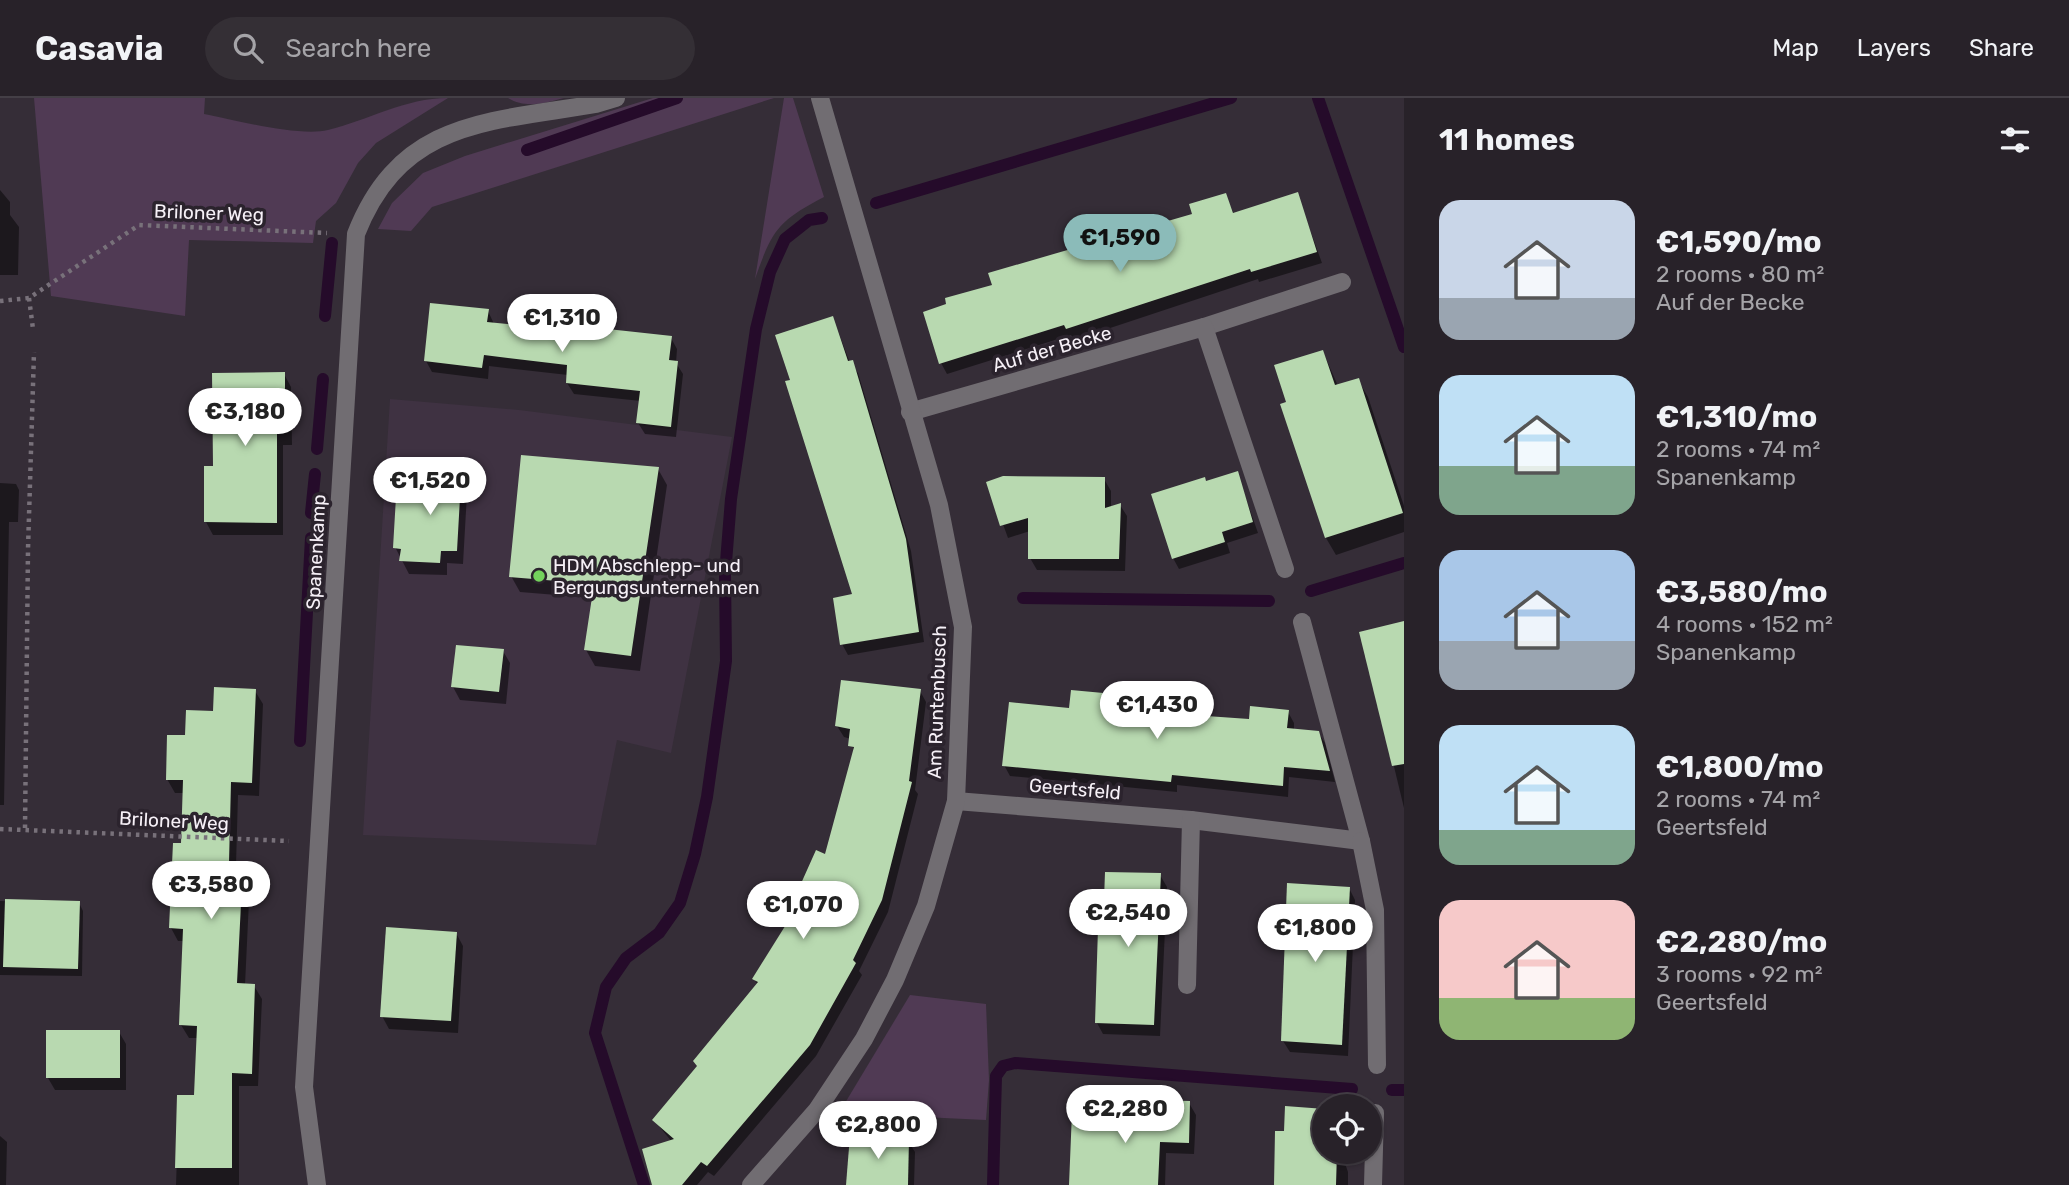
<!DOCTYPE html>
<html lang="en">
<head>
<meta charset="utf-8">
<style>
	:root { --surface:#282229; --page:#342f35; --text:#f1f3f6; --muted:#a5a4a8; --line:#443f46; --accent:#8bbbb9 }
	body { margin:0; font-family:Rubik,sans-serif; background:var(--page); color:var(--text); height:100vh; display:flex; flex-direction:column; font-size:26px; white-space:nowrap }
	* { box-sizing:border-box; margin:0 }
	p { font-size:23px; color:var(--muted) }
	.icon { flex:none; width:38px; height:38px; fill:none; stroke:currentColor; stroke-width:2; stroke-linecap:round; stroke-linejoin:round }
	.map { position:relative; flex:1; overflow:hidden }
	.drawer { display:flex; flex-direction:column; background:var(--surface); width:665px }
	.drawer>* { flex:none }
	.controls { position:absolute; left:1312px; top:996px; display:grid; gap:14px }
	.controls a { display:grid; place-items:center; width:70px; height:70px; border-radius:50%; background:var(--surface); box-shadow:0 2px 5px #0004,0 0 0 2px var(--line); font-size:35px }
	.price { position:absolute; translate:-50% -60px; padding:0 16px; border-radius:24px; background:#fff; color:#222; font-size:23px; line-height:46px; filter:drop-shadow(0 2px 4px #0008) }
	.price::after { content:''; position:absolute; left:50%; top:42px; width:21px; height:16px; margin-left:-10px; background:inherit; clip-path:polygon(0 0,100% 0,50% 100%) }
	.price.active { background:var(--accent); color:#111 }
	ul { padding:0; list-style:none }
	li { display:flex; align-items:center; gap:21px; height:175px; padding:0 35px }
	li span { display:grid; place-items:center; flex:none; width:196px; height:140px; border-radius:21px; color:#555 }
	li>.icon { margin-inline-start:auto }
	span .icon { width:84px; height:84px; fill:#fffc; stroke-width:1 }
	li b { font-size:30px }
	h2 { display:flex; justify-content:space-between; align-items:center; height:84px; padding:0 35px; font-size:30px }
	header { display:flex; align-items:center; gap:42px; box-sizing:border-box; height:98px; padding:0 35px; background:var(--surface); border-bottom:2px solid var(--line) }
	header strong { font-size:33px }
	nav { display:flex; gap:38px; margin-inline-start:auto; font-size:24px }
	.search { width:490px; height:63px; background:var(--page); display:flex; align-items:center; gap:18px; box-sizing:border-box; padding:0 24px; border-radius:38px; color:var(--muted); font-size:26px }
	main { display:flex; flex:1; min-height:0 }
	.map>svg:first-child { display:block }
</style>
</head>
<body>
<header>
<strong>Casavia</strong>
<div class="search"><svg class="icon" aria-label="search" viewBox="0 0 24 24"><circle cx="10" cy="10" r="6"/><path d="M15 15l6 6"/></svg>Search here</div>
<nav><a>Map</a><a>Layers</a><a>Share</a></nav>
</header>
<main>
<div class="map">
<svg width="1404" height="1087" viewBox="0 0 1404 1087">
	<rect width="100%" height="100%" fill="#352d37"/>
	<path fill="#3f3242" d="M390,301L519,312L732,339L671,655L617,642L596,747L363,737Z"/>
	<g fill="#503a54">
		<path d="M34,0H205L204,16C235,22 299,39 328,32C369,22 405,0 448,0L376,45L358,65L336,105L316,123L313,145L189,142L185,218L51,198Z"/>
		<path d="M508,0H564C545,5 526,11 508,0Z"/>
		<path d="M653,0H774L432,109L411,133L378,131L392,105L423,75L465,58Z"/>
		<path d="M784,0H793L824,99C778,123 772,132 755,181Z"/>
		<path d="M910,897L986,906L989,982L986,1022L839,1015Z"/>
	</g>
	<g fill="#0007">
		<path d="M0,92L10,104V117L19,129L18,177H0Z"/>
		<path d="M1297,96L1322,165L1259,184L1258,181L1074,242L1071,237L947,276L941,265L995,189L1194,117L1225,97L1234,116Z"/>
		<path d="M488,213L494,226L671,240L677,251L676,265L683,276L676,339L645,336L638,325L641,303L574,296L567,285L568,277L489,268L488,281L432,274L426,263Z"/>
		<path d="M833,220L850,265L858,275L911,453L924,544L848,557L842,546L854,498L792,283Z"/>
		<path d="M1323,254L1338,288L1358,282L1368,299L1404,408V434L1336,457L1326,440L1282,307L1288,305Z"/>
		<path d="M284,276L291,289L292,347H283V437H213L206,424L215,370Z"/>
		<path d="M461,366L468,378L463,466L447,465V477L409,476L395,449Z"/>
		<path d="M658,371L667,387L640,573L595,568L586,552L593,500L520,494L511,478Z"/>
		<path d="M1237,375L1258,435L1227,445L1230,455L1179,471L1173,460L1206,385Z"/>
		<path d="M1104,381L1111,393V410L1120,407L1127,418L1125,473L1037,472L1030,460V433L1008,440L988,385Z"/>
		<path d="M0,385L16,386L19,392L18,424H9L4,707H0Z"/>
		<path d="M1404,525V710L1362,536Z"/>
		<path d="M503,553L510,565L506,606L460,602L453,589Z"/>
		<path d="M255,593L263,606L259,698L238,697L236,767L242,768L250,781L245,887L254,888L262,901L258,988H239V1087H176L179,999H196L198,940H189L181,927L184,843H178L171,830L182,747L185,695H175L167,681L187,639L215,615Z"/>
		<path d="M920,593L926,604L915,692L918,696L888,814L859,873L862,877L816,958L714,1078L708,1074L697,1087H654L672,1044L654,1022L698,969L758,887L754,881L806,798L801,789L827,758L854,655L851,641L844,639L837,628Z"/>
		<path d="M1178,604L1184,618L1250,623L1288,614L1294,625V632L1318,634L1325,645L1335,684L1289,679L1288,699L1177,687V694L1010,678L1004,667L1071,612Z"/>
		<path d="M1160,777L1167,789L1160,938L1103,936L1097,925L1105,832Z"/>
		<path d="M1349,790L1355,802L1348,958L1290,954L1283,943Z"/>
		<path d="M0,803L79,805L83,813L82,878L0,877Z"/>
		<path d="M456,835L463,848L458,935L389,931L382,918Z"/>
		<path d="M119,934L126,946V992H55L48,980Z"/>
		<path d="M1189,1005L1196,1017L1194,1056L1166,1055L1165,1087H1071L1158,1021Z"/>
		<path d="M0,1038L7,1044L6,1087H0Z"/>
		<path d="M908,1043L915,1054L914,1087H848Z"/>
		<path d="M1325,1054H1341L1348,1074V1087H1275Z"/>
	</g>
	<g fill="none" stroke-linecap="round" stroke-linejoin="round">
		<g stroke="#250b2a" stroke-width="12">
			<path d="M1318,0L1404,249"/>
			<path d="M527,52L677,0"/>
			<path d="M876,105L1231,0"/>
			<path d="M325,218L332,145"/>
			<path d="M317,351L323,281"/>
			<path d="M311,415L315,376"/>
			<path d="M1311,493L1404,465"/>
			<path d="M1023,500L1269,503"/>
			<path d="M300,643L311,440"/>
			<path d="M1392,992H1404"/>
			<path d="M644,1087L595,935L606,889L626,860L659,835L680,805L695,756L707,699L726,563L725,477L731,401L756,231L770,174L785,141L809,122L822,120"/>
			<path d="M993,1087L996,978L1003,968L1015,965L1352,991"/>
		</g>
	</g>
	<g fill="#b8d9b0">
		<path d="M1298,94L1317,154L1251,174L1250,171L1066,231L1064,227L939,266L923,214L946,206L945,200L992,187L988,175L1192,116L1189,106L1226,95L1233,115Z"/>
		<path d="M430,205L489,211L487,224L571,232V227L672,238L669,262L678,263L671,329L636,325L640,293L566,285L567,267L484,257L482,270L424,263Z"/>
		<path d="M833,218L848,263L853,262L906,441L919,534L840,547L833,500L852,496L785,283L790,282L775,237Z"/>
		<path d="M1323,252L1335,287L1359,280L1403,415L1325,440L1280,306L1286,304L1274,267Z"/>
		<path d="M285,274V334H277V425L204,424V368H213L212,275Z"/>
		<path d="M521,357L659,369L631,558L584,552L594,486L509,479Z"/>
		<path d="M431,362L462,364L457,453H441L440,465L399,463L401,451L393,450L396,399L428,400Z"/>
		<path d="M1238,373L1253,424L1222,434L1225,444L1172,461L1151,396L1205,379L1206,383Z"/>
		<path d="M1003,378L1105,379V410L1121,405L1119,461H1028V420L1000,428L986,384Z"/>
		<path d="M1404,523V666L1392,668L1359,534Z"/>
		<path d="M456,547L504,551L499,594L451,589Z"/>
		<path d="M841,582L921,591L909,683L912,684L882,802L853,862L856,865L810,947L707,1068L701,1064L682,1087H652L642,1051L674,1041L652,1022L697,968L693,963L758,884L752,881L807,793L799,790L816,752L825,756L854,649L848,648L850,631L835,628Z"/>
		<path d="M214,589L256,591L252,685L231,684L229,765L243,766L237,885L255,886L252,976L232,975V1070H175L177,997H194L197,928L179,927L183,831L169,830L173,745H181L183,682H166L167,637H185L186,612L213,613Z"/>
		<path d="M1071,592L1179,602L1178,616L1249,621L1250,608L1289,612L1287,630L1319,633L1330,673L1284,669L1283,688L1172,677L1171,684L1002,668L1009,604L1069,610Z"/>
		<path d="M1105,774L1161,775L1154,927L1095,925L1098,830H1103Z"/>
		<path d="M1287,785L1350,789L1342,947L1281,943Z"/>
		<path d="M5,801L80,803L78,871L3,869Z"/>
		<path d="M386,829L457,834L451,923L380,919Z"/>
		<rect x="46" y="932" width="74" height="48"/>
		<path d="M1157,1002L1190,1003L1189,1045L1160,1044L1158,1087H1069L1072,1014L1157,1019Z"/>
		<path d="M1285,1008L1325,1011V1054H1337L1336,1087H1274L1275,1033H1284Z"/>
		<path d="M850,1037L909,1041L908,1087H846Z"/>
	</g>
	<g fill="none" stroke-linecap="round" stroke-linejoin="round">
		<g stroke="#78717a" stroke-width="4.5" stroke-dasharray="3.5 5" stroke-linecap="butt">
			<path d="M29,200L33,231"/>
			<path d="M0,203L29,200L139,127L327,135"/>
			<path d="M25,730L28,451L34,254"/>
			<path d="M0,731L289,743"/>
		</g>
		<g stroke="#716d72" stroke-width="18">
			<path d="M1204,229L1342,184"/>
			<path d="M910,314L1204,229L1285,471"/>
			<path d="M956,703L1191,722L1361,743L1302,524"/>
			<path d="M1361,743L1375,812L1377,967"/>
			<path d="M1187,887L1191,722"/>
			<path d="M317,1087L304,989L356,136C401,21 490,24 596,6L616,0"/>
			<path d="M751,1087L817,1012L864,941L895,882L926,808L956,703L963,529L939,407L820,0"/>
			<path d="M1373,1087L1375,1015"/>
		</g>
	</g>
	<circle fill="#73d25c" stroke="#2b232d" stroke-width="2.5" cx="539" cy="478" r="7"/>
	<g text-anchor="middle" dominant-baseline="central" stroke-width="7" stroke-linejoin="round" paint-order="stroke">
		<g font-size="19" fill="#f6f0f7" stroke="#2b232d">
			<text transform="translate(209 115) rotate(2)">Briloner Weg</text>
			<text transform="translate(1052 251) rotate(-16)">Auf der Becke</text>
			<text transform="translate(316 454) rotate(-87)">Spanenkamp</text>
			<text transform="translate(937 604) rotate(-88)">Am Runtenbusch</text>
			<text transform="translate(1075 691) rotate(5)">Geertsfeld</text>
			<text transform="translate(174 723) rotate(3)">Briloner Weg</text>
		</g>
		<g font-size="19" fill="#f6f0f7" stroke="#2b232d" text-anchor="start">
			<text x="553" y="467">HDM Abschlepp- und<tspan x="553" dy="22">Bergungsunternehmen</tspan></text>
		</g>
	</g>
</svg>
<div class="controls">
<a><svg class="icon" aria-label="locate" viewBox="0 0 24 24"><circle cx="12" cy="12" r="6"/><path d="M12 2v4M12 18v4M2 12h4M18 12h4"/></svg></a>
</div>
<b class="price active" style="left:1120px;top:176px">€1,590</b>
<b class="price" style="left:562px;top:256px">€1,310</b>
<b class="price" style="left:245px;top:350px">€3,180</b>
<b class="price" style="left:430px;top:419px">€1,520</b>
<b class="price" style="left:1157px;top:643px">€1,430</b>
<b class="price" style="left:211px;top:823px">€3,580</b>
<b class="price" style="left:803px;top:843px">€1,070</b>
<b class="price" style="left:1128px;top:851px">€2,540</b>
<b class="price" style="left:1315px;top:866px">€1,800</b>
<b class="price" style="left:1125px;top:1047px">€2,280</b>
<b class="price" style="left:878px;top:1063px">€2,800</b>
</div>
<section class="drawer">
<h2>11 homes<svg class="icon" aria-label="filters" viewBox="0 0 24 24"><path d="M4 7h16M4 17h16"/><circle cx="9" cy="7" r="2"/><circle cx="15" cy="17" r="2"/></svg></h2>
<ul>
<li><span style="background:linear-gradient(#c9d6e8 70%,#9aa5b1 0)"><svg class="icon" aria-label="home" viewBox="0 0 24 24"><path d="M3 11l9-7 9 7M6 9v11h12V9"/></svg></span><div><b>€1,590/mo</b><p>2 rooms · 80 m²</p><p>Auf der Becke</p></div></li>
<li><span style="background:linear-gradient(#bfe0f5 65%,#7fa58c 0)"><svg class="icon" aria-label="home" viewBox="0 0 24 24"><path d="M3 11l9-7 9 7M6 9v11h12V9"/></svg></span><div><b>€1,310/mo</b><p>2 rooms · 74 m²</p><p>Spanenkamp</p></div></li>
<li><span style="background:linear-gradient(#a9c7e8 65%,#9aa5b1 0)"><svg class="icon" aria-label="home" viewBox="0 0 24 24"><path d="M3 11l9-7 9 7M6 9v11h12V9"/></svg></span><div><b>€3,580/mo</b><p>4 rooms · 152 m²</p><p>Spanenkamp</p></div></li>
<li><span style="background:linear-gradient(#bfe0f5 75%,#7fa58c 0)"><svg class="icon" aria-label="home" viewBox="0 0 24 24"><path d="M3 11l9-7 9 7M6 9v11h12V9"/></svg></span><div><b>€1,800/mo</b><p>2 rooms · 74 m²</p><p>Geertsfeld</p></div></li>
<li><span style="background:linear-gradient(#f6c9c9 70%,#8fb573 0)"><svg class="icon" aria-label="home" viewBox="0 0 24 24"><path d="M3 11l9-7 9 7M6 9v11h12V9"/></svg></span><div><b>€2,280/mo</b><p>3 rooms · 92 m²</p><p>Geertsfeld</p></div></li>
</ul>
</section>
</main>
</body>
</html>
